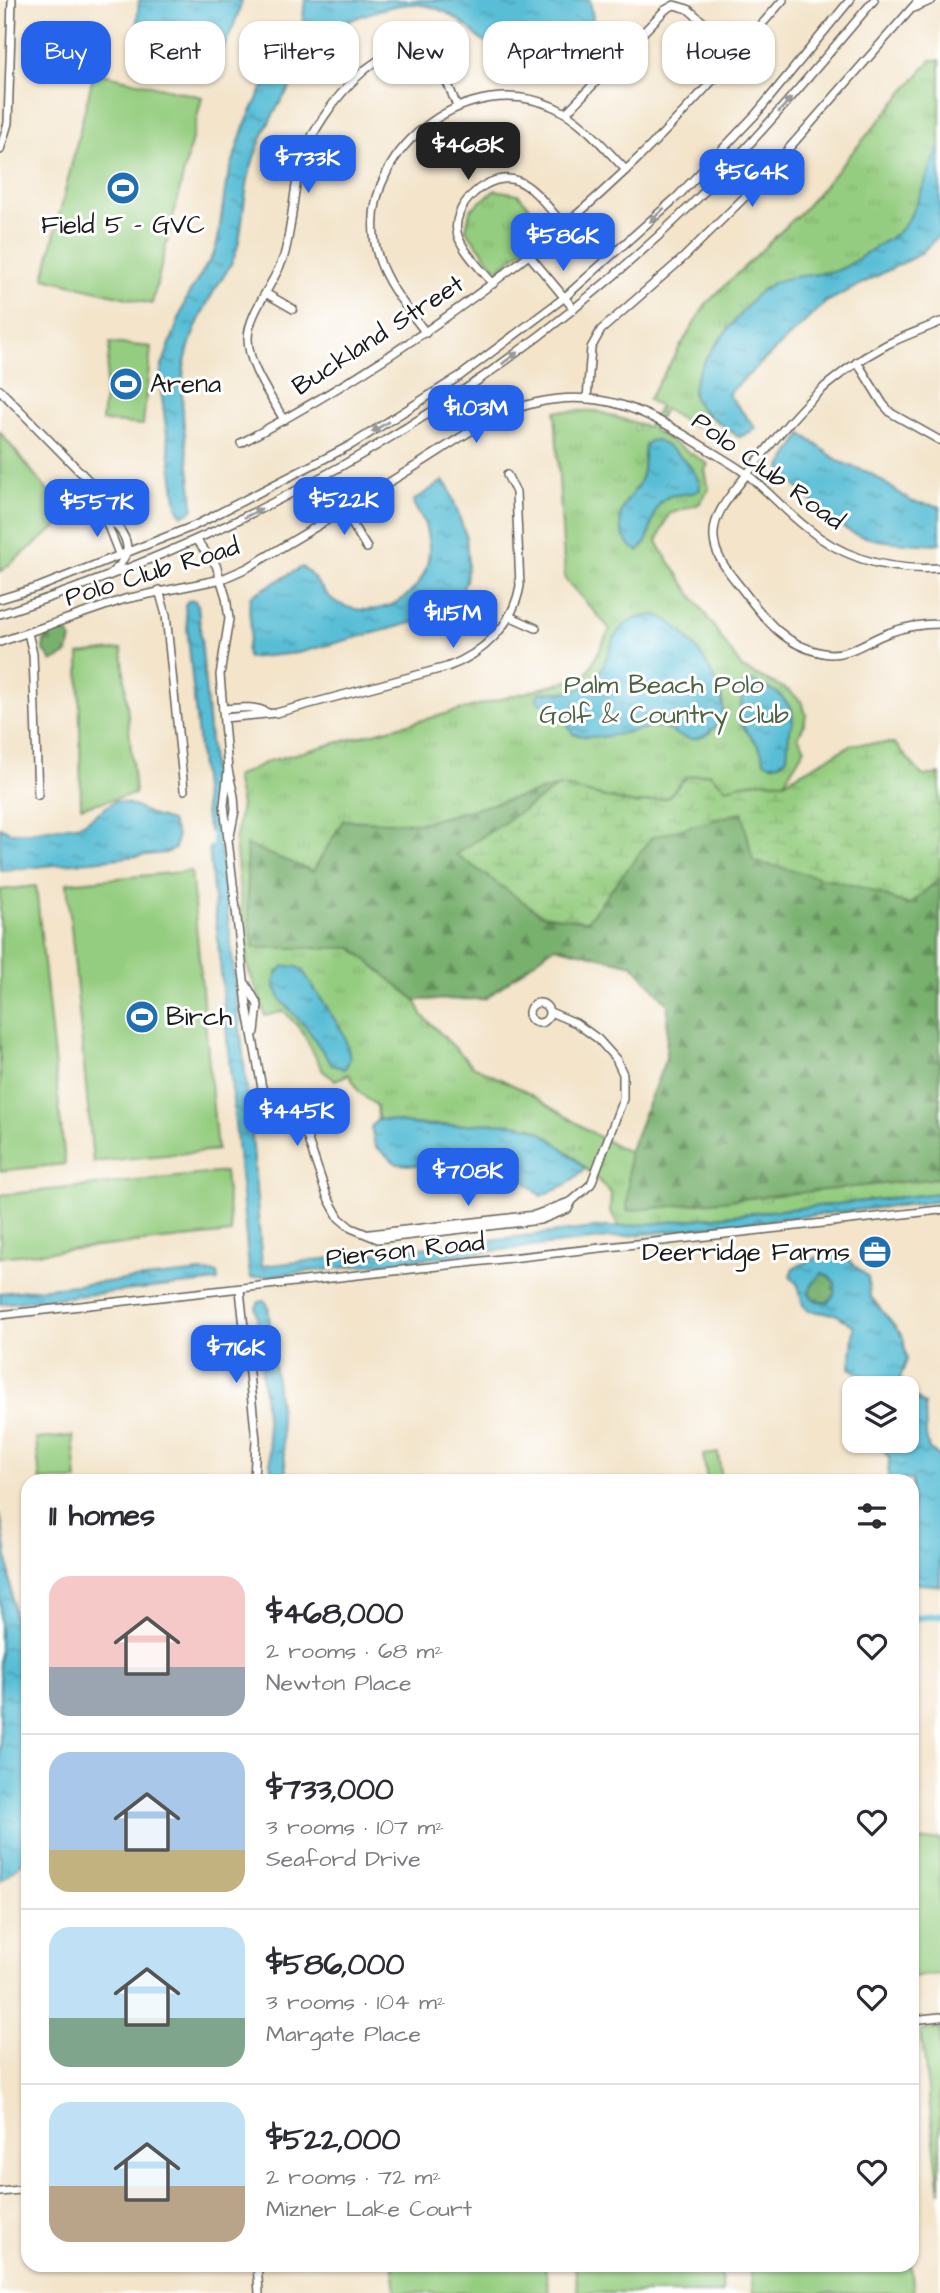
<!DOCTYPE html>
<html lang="en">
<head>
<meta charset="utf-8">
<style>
	:root { --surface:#fff; --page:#f7f7f7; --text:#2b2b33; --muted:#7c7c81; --line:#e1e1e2; --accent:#2563eb }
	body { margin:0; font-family:"Architects Daughter",sans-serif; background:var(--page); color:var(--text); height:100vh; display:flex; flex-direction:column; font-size:26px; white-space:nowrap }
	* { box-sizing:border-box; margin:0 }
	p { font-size:23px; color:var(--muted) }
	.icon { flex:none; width:38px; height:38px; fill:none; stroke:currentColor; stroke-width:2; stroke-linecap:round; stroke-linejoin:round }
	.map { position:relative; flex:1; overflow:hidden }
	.drawer { position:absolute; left:21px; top:1474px; width:898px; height:798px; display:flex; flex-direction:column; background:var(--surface); border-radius:21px; box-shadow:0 2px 5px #0004 }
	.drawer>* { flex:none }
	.top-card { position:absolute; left:21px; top:21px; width:900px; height:63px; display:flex; gap:14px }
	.tools { position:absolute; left:842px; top:1376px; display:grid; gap:14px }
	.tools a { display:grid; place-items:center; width:77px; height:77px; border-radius:14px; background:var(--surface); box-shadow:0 2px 5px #0004; font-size:35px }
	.price { position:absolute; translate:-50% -60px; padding:0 16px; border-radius:14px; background:var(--accent); color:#fff; font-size:23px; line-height:46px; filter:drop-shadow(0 2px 4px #0008) }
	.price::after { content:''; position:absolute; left:50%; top:42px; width:21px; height:16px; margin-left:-10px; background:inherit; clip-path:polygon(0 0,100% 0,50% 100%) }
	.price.on { background:#222; color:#fff }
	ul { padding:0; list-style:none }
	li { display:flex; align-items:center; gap:21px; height:175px; padding:0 28px }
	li+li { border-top:2px solid var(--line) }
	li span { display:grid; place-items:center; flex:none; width:196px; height:140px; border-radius:21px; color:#555 }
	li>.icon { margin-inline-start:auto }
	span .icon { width:84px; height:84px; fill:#fffc; stroke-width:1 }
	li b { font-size:30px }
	h2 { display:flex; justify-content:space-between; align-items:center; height:84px; padding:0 28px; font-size:30px }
	.pill { padding:0 24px; border-radius:21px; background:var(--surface); box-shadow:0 2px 5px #0004; font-size:24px; line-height:63px }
	.pill.on { background:var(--accent); color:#fff }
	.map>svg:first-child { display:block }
</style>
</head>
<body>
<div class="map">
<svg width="940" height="2293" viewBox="0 0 940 2293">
	<defs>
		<pattern id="forest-firs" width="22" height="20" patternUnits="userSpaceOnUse" patternTransform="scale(1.75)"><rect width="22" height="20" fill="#78b06e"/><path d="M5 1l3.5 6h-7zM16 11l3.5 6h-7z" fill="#628e5a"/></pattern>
		<pattern id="wetland-marsh" width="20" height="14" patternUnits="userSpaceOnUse" patternTransform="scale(1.75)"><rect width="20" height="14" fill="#95cd80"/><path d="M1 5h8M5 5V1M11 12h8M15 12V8" fill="none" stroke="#80af6e"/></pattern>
		<pattern id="park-tufts" width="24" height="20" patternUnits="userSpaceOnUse" patternTransform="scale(1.75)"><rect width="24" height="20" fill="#95cd80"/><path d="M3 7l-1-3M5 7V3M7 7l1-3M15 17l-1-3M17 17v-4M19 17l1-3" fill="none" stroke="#80af6e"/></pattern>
		<pattern id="water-ripples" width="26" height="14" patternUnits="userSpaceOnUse" patternTransform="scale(1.75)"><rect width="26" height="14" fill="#58bed6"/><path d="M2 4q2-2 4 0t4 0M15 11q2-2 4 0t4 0" fill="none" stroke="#489aad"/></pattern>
	</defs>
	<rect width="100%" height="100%" fill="#fff"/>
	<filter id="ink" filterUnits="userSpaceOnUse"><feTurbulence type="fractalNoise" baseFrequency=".0143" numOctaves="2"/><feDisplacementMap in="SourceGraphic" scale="14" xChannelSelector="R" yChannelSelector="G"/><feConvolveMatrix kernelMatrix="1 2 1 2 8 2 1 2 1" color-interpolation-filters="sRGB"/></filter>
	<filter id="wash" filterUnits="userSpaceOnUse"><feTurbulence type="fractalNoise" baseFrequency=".00686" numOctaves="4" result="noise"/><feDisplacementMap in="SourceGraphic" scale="28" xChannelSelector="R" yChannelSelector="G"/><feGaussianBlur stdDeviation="1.57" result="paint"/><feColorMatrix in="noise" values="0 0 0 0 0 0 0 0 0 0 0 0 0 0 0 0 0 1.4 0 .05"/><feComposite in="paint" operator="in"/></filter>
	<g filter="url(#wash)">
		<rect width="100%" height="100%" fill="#f3e4ca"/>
		<g fill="#95cd80" stroke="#58744e" stroke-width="2">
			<path d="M94,72L202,97L152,304L44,278Z"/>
			<path d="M110,343L151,347L143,425L102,421Z"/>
			<path d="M0,432L69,517L0,572Z"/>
			<path d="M122,649L135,794L81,807L79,654Z"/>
			<path d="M191,871L217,1150L93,1162L67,883Z"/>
			<path d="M36,886L65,1164L0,1171V890Z"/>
			<path d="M225,1172L231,1233L0,1257V1195Z"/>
			<path d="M73,1436L77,1480H40L36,1439Z"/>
			<path d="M718,1453L722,1480H707L703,1455Z"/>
			<path d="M940,1839V1974L912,1977V1842Z"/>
			<path d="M940,2029V2192L921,2031Z"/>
			<path d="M393,2265H545L549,2293H396Z"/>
			<path d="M575,2265H720L723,2293H578Z"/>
			<path d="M750,2265H911L914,2293H753Z"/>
		</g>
		<g fill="url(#forest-firs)" stroke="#4a6645" stroke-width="2">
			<path d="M64,628L71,638L68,653L52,662L43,649L45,634Z"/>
			<path d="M560,786L456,854L587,921L652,837L742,811L868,889L908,905L940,878V1178L627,1211L629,1152L666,1058L668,1004L633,965L555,946L485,999L415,1000L352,948H253L248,910L246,844L313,871L343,820L420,823Z"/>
			<path d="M822,1273L829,1276L835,1283L834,1295L828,1302C820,1303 813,1301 809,1293L812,1284Z"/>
		</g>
		<path fill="url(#wetland-marsh)" stroke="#58744e" stroke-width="2" d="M894,743L923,776L940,774V878L909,905L868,889L753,861L742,812L652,837L587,921L542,915L456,854L560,786L635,804L667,798L686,777L709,773L726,788L755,781L784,782L853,744Z"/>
		<g fill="url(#park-tufts)" stroke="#58744e" stroke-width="2">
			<path d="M931,60H940V234L920,254L826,302L728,394L756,429L739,437L709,414L695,427L664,409L653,430L708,464L705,470L709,489L699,504L669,514L657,541L664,554L742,668L788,690L801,701L806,714L804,725L798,737L805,748L784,782L755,781L726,788L709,773L686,777L667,798L635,804L560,786L420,823L343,820L313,871L246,845L248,910L253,948H352L415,1000L423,1016L473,1066L521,1089L601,1138L629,1152L627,1211L940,1178V1193L620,1227L610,1211L611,1193L574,1157L532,1127L402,1124L378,1119L377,1106L359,1092L349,1074L335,1080L323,1071L302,1031L284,1011L265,1016C261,994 253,985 247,965L235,842L241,805L235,777L269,761L565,682L587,674L610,629L565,579L555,411H596L648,427L660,407L648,400L706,304L805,208Z"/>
			<path d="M495,190L518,194L549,229L497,270L466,230L470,210Z"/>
		</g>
		<g fill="url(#water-ripples)" stroke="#3a6d79" stroke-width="2" fill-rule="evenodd">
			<path d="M139,0H242C239,14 224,54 211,62C205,65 200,64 195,61C184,27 161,41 137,24Z"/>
			<path d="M305,0H590L593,19C572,54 548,55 511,49C503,48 493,48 486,43C478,39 473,31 466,26C454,16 438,7 423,5C403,1 375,11 356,18C334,27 325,43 310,61C278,100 251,146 245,198C242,217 242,236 235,255C230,269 221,279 214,291C199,317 186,346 183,376C179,418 191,465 193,508L188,513L182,515L177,507L161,391L160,376L162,366L187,297L214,253L218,240L226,184L243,129L261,91L288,55L291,43L302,26Z"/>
			<path d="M940,148V234L920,254L826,302L728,394L756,429L739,437C728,429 697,410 694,398C686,371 739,318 755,296C779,273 800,278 830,272C844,270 856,260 868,252C878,245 890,239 899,231C916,216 927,170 940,148Z"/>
			<path d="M802,434L840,462L870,473L913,502L940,506V543C920,546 871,541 853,533C831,524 799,489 782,472L781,467Z"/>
			<path d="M657,440C674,450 700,469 700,490C689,497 672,491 662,501C648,515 654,541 638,551C621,543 615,518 626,502C631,494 638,488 641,478C645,467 643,456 645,445L650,441Z"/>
			<path d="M443,481L449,488L466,536L468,564L466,581L456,604L427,619L298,653L248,658C244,649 248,645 250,636C253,623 246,609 251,596L302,567C316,576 321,593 336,602C377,625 431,595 429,547C428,538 427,528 423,520C420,513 414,509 413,501Z"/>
			<path d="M194,600L198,605L218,831L210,832L206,820L185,605L188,601Z"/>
			<path d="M657,615C684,623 723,680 723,709C722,717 719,723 714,728C697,747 680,738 662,726C631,729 604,743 573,734L560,711L538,702L537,697L540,693C553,691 572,694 584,687C621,666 596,618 657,615Z"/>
			<path d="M752,681L778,693L792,709L793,722L789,732L787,757C781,764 772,767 764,761C762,743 747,736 739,720L742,697L741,686Z"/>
			<path d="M115,801L130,804L154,816L171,821L177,836L175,849L166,853L0,871V827L10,832H29L82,824Z"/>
			<path d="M216,845L220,847L252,1135L262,1266L604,1227H620L940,1193V1201L251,1278L249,1269L209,848Z"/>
			<path d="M284,966L297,967L302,970L344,1034L350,1058L345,1069L332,1065L309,1031L281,1000L275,987V979L277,973Z"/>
			<path d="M378,1119C398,1121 417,1126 437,1126C468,1126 500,1119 529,1127C543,1130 575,1158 585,1169L565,1186L541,1196L506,1164L437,1167L397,1164L375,1146L371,1127Z"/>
			<path d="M823,1255L844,1256L868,1277L870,1296L903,1337L907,1360L900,1378L905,1388H892L890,1384L872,1381L850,1368L854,1326L835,1314L809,1311L803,1305L798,1285L790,1276L793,1268ZM822,1273L829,1276L835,1283L834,1295L828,1302C820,1303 813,1301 809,1293L812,1284Z"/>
			<path d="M201,1272L217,1273L218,1281L0,1304V1293Z"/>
			<path d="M265,1301L268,1306L287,1480H272L256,1307L259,1302Z"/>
			<path d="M907,1392L925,1404L926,1436L929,1450L940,1456V1586L912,1583V1480H888L889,1458L877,1440H906Z"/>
			<path d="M0,1514L6,1548L28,1733V1852L19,1866L0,1881Z"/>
		</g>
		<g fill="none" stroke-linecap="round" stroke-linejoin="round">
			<g stroke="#58bed6" stroke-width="7">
				<path d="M214,825L216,851"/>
				<path d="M912,1618L940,1615"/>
			</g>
		</g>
	</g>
	<g filter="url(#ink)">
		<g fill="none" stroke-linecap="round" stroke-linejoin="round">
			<defs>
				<g id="minor">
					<path d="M914,8L932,0"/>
					<path d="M566,113L665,10L674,5L688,9L738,52"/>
					<path d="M0,150L8,123L12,0"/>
					<path d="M529,255L574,309"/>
					<path d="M493,284C482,270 464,253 458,236C448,207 490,169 518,181C536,188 551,212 565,226"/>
					<path d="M267,294L293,309"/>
					<path d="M940,322C922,330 903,336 886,345C822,379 791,418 747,474C733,493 712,513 714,538C715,559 733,577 745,593C766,621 786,646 823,653C847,658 866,641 888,633C904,627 922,624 940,624"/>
					<path d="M426,333C403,303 377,274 374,235C366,145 471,69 554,107C583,120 604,148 626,170"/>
					<path d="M857,362L883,404L891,413L939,440"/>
					<path d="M0,390L94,486L107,516L106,521L119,554"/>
					<path d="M587,399L591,348L601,330L682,259L755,187L919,0"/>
					<path d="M284,420C271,396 248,367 248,338C249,311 275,283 284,256C294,221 292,185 305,151C320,114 385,22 432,60C445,71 450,91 457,106"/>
					<path d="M241,443C380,369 510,280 625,171C681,118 732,59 783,0"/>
					<path d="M344,511L367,548"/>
					<path d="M107,516C117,526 128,536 127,551"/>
					<path d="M197,541L216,565L226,597L229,619L220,675L228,770L234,796L235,810L230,836"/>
					<path d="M111,573L120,565L127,552"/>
					<path d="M159,590L166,615L184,790"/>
					<path d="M0,599L39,587L194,526L351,445L460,376L565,297L678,196L756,114L850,0"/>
					<path d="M0,614C258,532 494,396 689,207C755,142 814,71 874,0"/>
					<path d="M509,616L536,628"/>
					<path d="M28,633L33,654L38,795"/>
					<path d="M0,642L125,599L222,579L247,568C303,535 359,501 414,467C452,444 491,413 535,403C600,388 646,410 699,444C715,454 733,464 748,475C769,492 786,512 807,528C845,560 891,571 940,568"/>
					<path d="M223,709C239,708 254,705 268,713"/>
					<path d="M224,718L276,713L447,667C483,654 513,625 520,586L516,492L507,475"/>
					<path d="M228,770L224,805L247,1006L262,1088L273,1104L305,1131L327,1196L339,1218L351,1228L378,1239L540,1220L568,1209L572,1201L591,1184L623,1099V1074L616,1059L598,1039L576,1023L550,1012"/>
					<path d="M246,984L258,1005L255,1032"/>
					<circle cx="539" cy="1013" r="10"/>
					<path d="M370,1234L535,1215L572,1201"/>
					<path d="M240,1290L256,1440L254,1480"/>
					<path d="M0,1315L940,1210"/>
					<path d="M912,2020L940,2017"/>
					<path d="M0,2192L28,2189"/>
					<path d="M257,2264L259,2293"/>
				</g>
			</defs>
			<use href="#minor" stroke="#676259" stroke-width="10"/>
			<use href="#minor" stroke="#fff" stroke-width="7"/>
		</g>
		<defs><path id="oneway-solid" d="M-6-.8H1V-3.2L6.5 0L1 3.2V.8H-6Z" transform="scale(1.75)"/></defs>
		<g fill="#999">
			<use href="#oneway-solid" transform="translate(785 105) rotate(-49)"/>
			<use href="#oneway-solid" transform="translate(657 215) rotate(136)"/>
			<use href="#oneway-solid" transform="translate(510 358) rotate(-37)"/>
			<use href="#oneway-solid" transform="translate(380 427) rotate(148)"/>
			<use href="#oneway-solid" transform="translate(253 513) rotate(-27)"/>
		</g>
	</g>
	<defs>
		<symbol id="stadium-disc" viewBox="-11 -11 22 22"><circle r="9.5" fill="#1f6fb2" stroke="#fff"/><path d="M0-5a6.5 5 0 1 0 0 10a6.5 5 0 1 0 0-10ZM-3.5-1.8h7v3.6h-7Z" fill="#fff"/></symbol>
		<symbol id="office-disc" viewBox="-11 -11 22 22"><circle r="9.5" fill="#1f6fb2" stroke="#fff"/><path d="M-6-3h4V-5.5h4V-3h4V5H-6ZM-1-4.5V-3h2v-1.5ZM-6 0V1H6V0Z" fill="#fff"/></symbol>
	</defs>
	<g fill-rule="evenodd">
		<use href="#stadium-disc" x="104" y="169" width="38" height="38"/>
		<use href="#stadium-disc" x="107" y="365" width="38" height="38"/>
		<use href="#stadium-disc" x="123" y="998" width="38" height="38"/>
		<use href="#office-disc" x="856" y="1233" width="38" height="38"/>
	</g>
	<g text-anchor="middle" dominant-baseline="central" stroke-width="6" stroke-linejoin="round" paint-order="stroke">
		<g font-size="26" fill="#1c1c1c" stroke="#fff" text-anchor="start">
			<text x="123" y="225" text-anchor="middle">Field 5 - GVC</text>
			<text x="150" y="384">Arena</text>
			<text x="166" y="1017">Birch</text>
			<text x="850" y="1252" text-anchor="end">Deerridge Farms</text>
		</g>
		<g font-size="26" fill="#1c1c1c" stroke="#fff">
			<text transform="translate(378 335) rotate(-33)">Buckland Street</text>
			<text transform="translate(768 471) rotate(36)">Polo Club Road</text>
			<text transform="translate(152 572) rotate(-17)">Polo Club Road</text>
			<text transform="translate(405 1250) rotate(-6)">Pierson Road</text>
		</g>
		<g font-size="26" fill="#4c6344" stroke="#fff">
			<text x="664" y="685">Palm Beach Polo<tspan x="664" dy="30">Golf &amp; Country Club</tspan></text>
		</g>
	</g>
</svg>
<div class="tools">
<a><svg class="icon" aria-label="layers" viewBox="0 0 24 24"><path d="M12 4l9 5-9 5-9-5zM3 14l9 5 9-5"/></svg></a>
</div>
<b class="price on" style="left:468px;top:182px">$468K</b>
<b class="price" style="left:308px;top:195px">$733K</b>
<b class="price" style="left:752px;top:209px">$564K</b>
<b class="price" style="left:563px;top:273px">$586K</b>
<b class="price" style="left:476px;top:445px">$1.03M</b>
<b class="price" style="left:344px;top:537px">$522K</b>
<b class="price" style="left:97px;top:539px">$557K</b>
<b class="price" style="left:453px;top:650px">$1.15M</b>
<b class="price" style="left:297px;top:1148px">$445K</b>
<b class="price" style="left:468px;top:1208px">$708K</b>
<b class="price" style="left:236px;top:1385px">$716K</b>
<div class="top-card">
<a class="pill on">Buy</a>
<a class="pill">Rent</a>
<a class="pill">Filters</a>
<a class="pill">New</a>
<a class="pill">Apartment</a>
<a class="pill">House</a>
</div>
<section class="drawer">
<h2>11 homes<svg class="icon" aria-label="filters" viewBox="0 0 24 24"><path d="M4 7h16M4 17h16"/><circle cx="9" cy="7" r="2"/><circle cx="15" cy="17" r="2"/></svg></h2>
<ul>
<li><span style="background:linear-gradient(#f6c9c9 65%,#9aa5b1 0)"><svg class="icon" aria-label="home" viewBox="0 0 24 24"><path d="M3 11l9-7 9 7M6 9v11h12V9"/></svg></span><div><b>$468,000</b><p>2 rooms · 68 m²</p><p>Newton Place</p></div><svg class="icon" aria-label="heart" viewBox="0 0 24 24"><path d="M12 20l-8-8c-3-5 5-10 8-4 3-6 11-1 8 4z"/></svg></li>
<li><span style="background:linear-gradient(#a9c7e8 70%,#c2b280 0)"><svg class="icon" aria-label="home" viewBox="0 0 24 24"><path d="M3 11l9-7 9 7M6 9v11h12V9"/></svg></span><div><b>$733,000</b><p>3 rooms · 107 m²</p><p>Seaford Drive</p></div><svg class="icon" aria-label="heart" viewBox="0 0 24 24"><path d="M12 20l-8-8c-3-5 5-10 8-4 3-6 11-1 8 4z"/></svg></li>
<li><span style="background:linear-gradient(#bfe0f5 65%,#7fa58c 0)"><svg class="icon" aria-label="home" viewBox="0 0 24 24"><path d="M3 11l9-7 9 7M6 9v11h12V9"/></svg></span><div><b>$586,000</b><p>3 rooms · 104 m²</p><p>Margate Place</p></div><svg class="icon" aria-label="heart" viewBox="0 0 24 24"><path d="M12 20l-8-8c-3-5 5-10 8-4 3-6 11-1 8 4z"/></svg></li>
<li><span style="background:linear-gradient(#bfe0f5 60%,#b9a48a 0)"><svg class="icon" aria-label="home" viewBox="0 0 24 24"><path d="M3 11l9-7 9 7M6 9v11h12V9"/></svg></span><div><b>$522,000</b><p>2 rooms · 72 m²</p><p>Mizner Lake Court</p></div><svg class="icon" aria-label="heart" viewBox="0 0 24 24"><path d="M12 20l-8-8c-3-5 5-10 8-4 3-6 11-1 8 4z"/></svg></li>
</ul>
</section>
</div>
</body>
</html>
